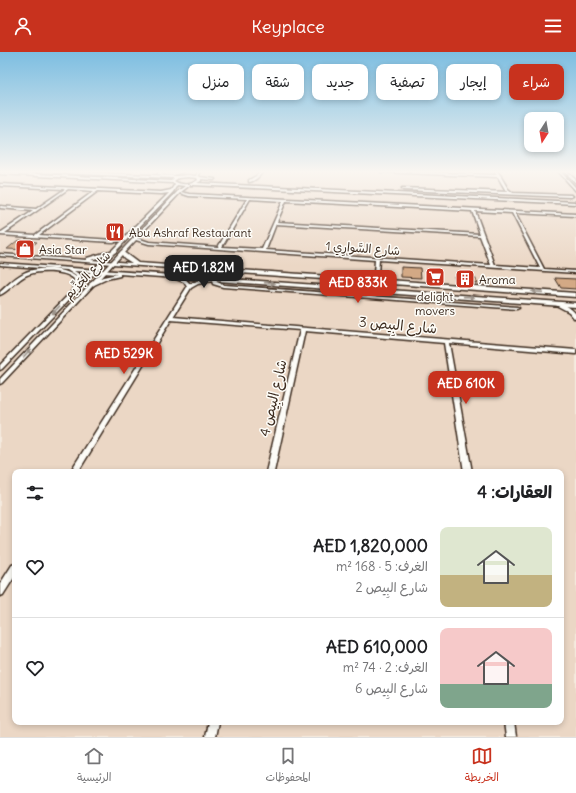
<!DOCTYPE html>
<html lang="ar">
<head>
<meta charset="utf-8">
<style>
	:root { --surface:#fff; --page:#f6f6f6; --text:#202124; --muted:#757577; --line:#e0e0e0; --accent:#c8321e }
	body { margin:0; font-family:Delius,"Playpen Sans Arabic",sans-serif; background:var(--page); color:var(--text); direction:rtl; height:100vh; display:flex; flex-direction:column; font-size:15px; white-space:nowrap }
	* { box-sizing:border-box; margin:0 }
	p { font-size:13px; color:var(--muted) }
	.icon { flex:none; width:22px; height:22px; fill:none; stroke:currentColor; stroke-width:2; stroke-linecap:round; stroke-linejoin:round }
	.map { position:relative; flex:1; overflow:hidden; direction:ltr }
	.sheet { position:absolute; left:12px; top:417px; width:552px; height:256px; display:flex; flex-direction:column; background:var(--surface); border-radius:8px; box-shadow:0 2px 6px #0003; direction:rtl }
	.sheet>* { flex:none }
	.top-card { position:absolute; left:12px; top:12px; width:552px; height:36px; direction:rtl; display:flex; gap:8px }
	.needle { width:26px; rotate:191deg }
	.fabs { position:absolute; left:524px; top:60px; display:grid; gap:8px }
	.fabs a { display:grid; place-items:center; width:40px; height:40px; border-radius:8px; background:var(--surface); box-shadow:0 2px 6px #0003; font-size:20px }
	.price { position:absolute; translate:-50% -34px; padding:0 9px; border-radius:8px; background:var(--accent); color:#fff; font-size:13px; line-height:26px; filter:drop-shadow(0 1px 2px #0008) }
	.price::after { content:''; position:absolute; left:50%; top:24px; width:12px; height:9px; margin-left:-6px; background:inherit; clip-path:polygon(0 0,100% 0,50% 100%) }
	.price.on { background:#222; color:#fff }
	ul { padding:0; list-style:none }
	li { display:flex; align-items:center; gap:12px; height:100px; padding:0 12px }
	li+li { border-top:1px solid var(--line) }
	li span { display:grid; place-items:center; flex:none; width:112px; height:80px; border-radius:8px; color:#555 }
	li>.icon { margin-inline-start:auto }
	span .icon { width:48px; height:48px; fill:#fffc; stroke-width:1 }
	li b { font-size:17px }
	h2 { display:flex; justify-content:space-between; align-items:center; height:48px; padding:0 12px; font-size:17px }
	.chip { padding:0 14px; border-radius:8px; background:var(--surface); box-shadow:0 2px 6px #0003; font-size:14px; line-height:36px }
	.chip.on { background:var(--accent); color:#fff }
	header { display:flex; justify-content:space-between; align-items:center; height:52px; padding:0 12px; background:var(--accent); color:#fff; font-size:18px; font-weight:600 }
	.dock { display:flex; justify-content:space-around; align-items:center; height:56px; border-top:1px solid var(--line); background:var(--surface); font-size:11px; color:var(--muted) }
	.dock a { display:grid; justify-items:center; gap:2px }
	.dock .on { color:var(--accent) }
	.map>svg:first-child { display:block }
</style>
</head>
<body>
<header><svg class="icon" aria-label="menu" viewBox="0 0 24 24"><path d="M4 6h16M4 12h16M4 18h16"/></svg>Keyplace<svg class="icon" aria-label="person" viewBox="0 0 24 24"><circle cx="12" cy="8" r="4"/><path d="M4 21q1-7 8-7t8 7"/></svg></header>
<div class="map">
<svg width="576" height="685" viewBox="0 0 576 685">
	<rect width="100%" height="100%" fill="#f5ebe0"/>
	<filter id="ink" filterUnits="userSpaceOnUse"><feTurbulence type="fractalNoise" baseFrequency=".025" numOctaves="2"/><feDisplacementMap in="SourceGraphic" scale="8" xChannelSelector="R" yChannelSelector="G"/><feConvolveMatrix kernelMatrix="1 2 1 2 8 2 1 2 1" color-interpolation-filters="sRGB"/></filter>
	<g filter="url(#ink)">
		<path fill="#ebd7c5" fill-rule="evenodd" d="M0,119H576V685H0ZM15,420H561V670H15Z"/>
		<g fill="#d3a985" stroke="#3b2a1e">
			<path d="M18,188L29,189L37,190L27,198L7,197Z"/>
			<path d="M401,215L420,216L421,226L401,225Z"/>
			<path d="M454,224L475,225L477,231L455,229Z"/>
			<path d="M555,226L576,227V237L561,236Z"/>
		</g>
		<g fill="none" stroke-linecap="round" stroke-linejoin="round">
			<defs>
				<g id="minor">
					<path d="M36,119H45L177,124L188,123L196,124L198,119H200L198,123L200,125L215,127L214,128L201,127V129L197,131L576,150V152L193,133H190L181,140L189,142L576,162V164L515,161L544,217L576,219V221L379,208L378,222L368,229H366V227L374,222L375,208L149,192L136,188L2,331L0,332V327L178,139L185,134L177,133L173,140L2,317L0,318V313L72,239L74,227C65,218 36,218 25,224C16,229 9,239 0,243V240C7,234 14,226 22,222C35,214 68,215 78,227L77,234L122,188L113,190L0,183V181L33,159L0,156V154L36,157L65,137L0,134V132L161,140L171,138L175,132L173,131L0,122V120L171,129L174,126L37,120ZM188,125L197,126L198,128C191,133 182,134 174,129L178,126ZM68,137L94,139L35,183L5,181ZM98,139L161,142L169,141L125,185L113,188L39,183ZM180,141L189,144L247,147L218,195L149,190L137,186ZM250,147L283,149L262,197L222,195ZM286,149L472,159L480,182L277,170ZM475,159L512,161L540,216L495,213ZM276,172L480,184L491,213L266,198Z"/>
					<path d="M161,119H163L162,120L173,121L183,119H185L173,123L158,122V120Z"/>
					<path d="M261,119H263C260,124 255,129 249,130V128L256,124Z"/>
					<path d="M380,119H390L497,123L495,119H497L501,124V125L508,137L513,141L571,143L573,144L571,145L403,138L402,136L509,140L506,139L498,125L381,120Z"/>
					<path d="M558,119H560L576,136V139Z"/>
					<path d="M564,119H566L576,128V131Z"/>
					<path d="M171,223C178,223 186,226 190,232L194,230L213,226H215L217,230L224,233L517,255L519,256L517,257L223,235L213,232L212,229L198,232L191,236L173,265L576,298V302L449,291L472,420H464L444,291L305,279L274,420H266L300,278L171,268L78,420H70L187,235L184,230L171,225Z"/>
					<path d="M554,250C562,250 571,256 576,262V266H574L569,260L554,252Z"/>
					<path d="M15,512V524L3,543L0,544V532L12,513Z"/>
					<path d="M208,670H218L215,685H205Z"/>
					<path d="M504,670H514L516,685H506Z"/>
				</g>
				<g id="major">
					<path d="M114,198L116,199V200L91,208L132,211L124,206L120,200L122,199L138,211L576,241V245L0,204V202L87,208V206Z"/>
					<path d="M0,211L576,251V255L120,222V224L107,227L92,234L89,232L90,231L103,225L117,222L74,219L81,223L82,234L79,236L76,234V224L67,218L0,213Z"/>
				</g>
			</defs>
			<use href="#minor" stroke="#3b2a1e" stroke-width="3"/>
			<use href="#major" stroke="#3b2a1e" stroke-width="3"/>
			<use href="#minor" fill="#fdfcf7" fill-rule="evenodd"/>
			<use href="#major" fill="#fdfcf7" fill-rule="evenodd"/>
		</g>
		<defs><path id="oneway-solid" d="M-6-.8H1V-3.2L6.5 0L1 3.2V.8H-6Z"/></defs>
		<g fill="#9c938a">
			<use href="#oneway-solid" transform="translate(270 231) rotate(4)"/>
			<use href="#oneway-solid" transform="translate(537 240) rotate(-176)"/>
			<use href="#oneway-solid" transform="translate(469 245) rotate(4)"/>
			<use href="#oneway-solid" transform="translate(56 258) rotate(133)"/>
			<use href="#oneway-solid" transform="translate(27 301) rotate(-47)"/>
		</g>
	</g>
	<linearGradient id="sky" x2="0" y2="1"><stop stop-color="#7dbee1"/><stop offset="0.56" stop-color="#faf6f1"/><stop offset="1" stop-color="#faf6f1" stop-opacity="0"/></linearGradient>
	<rect width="576" height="214" fill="url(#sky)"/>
	<defs>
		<symbol id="restaurant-square" viewBox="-11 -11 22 22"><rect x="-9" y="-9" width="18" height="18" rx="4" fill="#c8321e" stroke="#fdfcf7"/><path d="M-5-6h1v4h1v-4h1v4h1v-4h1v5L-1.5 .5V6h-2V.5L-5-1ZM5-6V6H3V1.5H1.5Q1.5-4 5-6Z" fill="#fff"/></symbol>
		<symbol id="shop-square" viewBox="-11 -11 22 22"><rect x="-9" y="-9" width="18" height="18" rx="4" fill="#c8321e" stroke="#fdfcf7"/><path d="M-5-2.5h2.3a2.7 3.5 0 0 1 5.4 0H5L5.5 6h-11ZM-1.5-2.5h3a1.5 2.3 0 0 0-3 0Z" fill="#fff"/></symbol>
		<symbol id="supermarket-square" viewBox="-11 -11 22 22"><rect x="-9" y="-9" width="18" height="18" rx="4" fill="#c8321e" stroke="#fdfcf7"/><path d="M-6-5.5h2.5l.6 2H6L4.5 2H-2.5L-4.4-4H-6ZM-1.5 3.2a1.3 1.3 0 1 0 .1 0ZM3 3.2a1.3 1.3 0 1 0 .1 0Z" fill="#fff"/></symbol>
		<symbol id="building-square" viewBox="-11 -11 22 22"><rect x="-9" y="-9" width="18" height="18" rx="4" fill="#c8321e" stroke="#fdfcf7"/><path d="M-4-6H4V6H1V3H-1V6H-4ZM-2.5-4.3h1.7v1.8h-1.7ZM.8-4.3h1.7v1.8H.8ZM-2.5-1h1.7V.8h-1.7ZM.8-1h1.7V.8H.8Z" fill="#fff"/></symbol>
	</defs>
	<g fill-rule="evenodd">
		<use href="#restaurant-square" x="104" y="169" width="22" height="22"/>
		<use href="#shop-square" x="14" y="186" width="22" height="22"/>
		<use href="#supermarket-square" x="424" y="214" width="22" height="22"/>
		<use href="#building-square" x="454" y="216" width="22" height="22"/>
	</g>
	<g text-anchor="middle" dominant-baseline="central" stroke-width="3" stroke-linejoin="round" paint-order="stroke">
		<g font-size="12" fill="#3b2a1e" stroke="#fdfcf7" text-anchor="start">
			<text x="129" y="180">Abu Ashraf Restaurant</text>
			<text x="39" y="197">Asia Star</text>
			<text x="479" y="227">Aroma</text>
			<text x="435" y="244" text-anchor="middle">delight<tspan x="435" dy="14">movers</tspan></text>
		</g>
		<g font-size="12" fill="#3b2a1e" stroke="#fdfcf7">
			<text transform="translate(363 196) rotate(4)">شارع السَّوارِي 1</text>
			<text transform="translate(87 223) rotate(-46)">شارع الجَزِّيم</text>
		</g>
		<g font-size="14" fill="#3b2a1e" stroke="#fdfcf7">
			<text transform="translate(398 273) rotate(5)">شارع البِيص 3</text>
			<text transform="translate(273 346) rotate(-77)">شارع البِيص 4</text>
		</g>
	</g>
</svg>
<div class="fabs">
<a><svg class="needle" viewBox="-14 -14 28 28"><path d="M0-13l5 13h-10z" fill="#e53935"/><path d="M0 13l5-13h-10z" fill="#757577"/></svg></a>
</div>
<b class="price on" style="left:204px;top:237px">AED 1.82M</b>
<b class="price" style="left:358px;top:252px">AED 833K</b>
<b class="price" style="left:124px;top:323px">AED 529K</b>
<b class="price" style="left:466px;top:353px">AED 610K</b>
<div class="top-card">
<a class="chip on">شراء</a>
<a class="chip">إيجار</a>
<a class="chip">تصفية</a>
<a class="chip">جديد</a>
<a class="chip">شقة</a>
<a class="chip">منزل</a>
</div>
<section class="sheet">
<h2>العقارات: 4<svg class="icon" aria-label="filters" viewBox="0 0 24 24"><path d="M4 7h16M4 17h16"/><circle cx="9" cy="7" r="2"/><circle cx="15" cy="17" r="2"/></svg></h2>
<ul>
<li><span style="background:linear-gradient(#dfe7d0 60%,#c2b280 0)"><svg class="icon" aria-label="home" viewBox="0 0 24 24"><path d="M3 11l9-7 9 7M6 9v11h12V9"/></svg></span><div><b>AED 1,820,000</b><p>الغرف: 5 · 168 m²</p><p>شارع البِيص 2</p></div><svg class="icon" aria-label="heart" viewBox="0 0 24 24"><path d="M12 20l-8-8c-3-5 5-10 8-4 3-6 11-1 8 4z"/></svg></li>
<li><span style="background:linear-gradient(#f6c9c9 70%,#7fa58c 0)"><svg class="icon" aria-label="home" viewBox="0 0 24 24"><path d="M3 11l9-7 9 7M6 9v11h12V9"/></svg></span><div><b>AED 610,000</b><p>الغرف: 2 · 74 m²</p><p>شارع البِيص 6</p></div><svg class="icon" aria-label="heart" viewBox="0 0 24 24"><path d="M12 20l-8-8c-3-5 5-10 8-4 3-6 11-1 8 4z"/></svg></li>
</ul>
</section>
</div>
<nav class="dock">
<a class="on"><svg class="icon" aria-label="map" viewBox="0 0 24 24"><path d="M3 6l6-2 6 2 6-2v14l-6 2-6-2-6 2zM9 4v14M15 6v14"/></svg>الخريطة</a>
<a><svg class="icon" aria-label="saved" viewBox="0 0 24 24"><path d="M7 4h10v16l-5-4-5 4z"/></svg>المحفوظات</a>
<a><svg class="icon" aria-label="home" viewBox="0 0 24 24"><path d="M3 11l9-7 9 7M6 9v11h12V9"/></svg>الرئيسية</a>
</nav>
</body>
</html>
